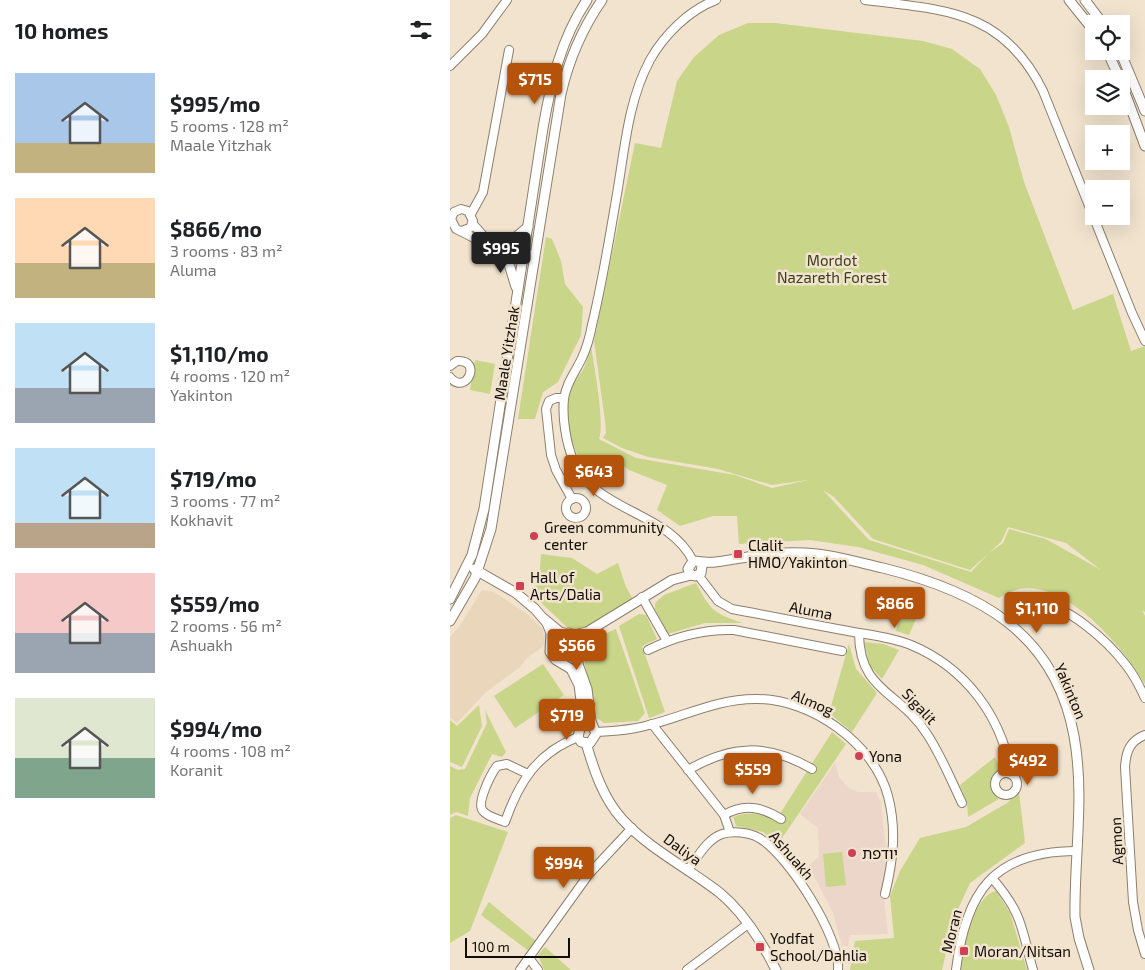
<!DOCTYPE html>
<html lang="en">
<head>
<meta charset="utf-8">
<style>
	:root { --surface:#fff; --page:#f2f2f2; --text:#202124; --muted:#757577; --accent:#b45309 }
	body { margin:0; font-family:"Exo 2","Noto Sans Hebrew",sans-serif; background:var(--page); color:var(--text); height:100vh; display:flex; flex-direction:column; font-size:19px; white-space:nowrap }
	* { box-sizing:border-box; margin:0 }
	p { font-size:16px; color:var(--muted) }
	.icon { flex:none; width:28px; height:28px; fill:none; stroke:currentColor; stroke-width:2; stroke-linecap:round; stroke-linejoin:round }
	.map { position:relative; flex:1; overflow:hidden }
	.panel { display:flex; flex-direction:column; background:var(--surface); width:450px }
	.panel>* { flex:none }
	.tools { position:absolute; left:635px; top:15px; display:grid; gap:10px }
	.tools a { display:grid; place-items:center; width:45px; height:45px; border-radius:0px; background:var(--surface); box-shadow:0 5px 20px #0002; font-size:25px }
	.scale { position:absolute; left:15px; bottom:12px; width:105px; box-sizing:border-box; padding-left:5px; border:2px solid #110c06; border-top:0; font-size:14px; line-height:18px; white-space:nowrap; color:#110c06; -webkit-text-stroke:4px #f1e3ce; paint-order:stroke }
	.price { position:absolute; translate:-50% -42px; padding:0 11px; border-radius:5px; background:var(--accent); color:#fff; font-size:16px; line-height:32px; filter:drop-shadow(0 1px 2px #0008) }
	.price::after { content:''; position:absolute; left:50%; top:30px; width:15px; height:11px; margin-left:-8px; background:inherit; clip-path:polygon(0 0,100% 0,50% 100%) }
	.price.selected { background:#222; color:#fff }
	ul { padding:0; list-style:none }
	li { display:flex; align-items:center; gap:15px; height:125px; padding:0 15px }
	li span { display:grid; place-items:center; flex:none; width:140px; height:100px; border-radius:0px; color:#555 }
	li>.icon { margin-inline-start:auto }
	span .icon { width:60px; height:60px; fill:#fffc; stroke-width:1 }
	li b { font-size:21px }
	h2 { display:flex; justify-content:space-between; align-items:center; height:60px; padding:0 15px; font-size:21px }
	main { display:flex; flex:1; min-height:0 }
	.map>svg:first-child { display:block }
</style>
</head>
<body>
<main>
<section class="panel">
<h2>10 homes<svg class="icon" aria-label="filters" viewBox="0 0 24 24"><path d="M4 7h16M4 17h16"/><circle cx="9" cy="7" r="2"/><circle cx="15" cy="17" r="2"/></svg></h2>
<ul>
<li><span style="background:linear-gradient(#a9c7e8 70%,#c2b280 0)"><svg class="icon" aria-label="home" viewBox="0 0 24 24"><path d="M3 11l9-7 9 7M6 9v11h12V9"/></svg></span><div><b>$995/mo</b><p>5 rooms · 128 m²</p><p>Maale Yitzhak</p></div></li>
<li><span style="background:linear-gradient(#ffd9b3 65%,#c2b280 0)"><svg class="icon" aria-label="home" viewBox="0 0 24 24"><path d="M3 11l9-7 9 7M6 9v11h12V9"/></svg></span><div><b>$866/mo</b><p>3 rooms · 83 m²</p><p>Aluma</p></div></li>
<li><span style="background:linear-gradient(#bfe0f5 65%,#9aa5b1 0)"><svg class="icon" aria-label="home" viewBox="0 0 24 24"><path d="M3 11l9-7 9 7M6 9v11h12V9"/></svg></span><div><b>$1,110/mo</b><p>4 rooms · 120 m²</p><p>Yakinton</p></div></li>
<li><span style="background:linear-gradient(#bfe0f5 75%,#b9a48a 0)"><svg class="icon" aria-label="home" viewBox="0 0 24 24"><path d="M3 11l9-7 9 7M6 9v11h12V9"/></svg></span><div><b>$719/mo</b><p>3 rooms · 77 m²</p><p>Kokhavit</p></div></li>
<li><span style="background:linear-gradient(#f6c9c9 60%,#9aa5b1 0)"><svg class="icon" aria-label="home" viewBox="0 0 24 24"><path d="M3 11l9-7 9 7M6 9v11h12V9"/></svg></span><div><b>$559/mo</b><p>2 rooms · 56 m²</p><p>Ashuakh</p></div></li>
<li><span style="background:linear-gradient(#dfe7d0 60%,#7fa58c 0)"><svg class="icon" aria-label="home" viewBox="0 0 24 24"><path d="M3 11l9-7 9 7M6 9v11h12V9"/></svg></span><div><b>$994/mo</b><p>4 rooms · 108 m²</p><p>Koranit</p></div></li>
</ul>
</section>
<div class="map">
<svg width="695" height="970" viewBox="0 0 695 970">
	<rect width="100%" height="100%" fill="#f1e3ce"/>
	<path fill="#ead6bb" d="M32,590L44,592L77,614L93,629L94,642L92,647L77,658L69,668L36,692L7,723L0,717V637L9,627Z"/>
	<path fill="#ecd6c9" d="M385,763L389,777L397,787L408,792H426L431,803L438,868L433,889L438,934L400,935L398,946H392L383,913L359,866L369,856L368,828L350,814Z"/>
	<g fill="#c9d589" fill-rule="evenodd">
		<path d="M298,23H325L473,41L502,49L530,69L546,95L559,127L574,182L623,310L663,294L681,351L695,346V612L692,610L695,616V684C671,644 601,560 549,598L473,565L408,547L360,540L289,544L287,516H263L230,526L207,510L217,485L179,470L162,458L143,474C121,458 112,413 121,388C124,381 130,375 134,368C137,362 139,353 141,346C144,366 155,423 149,439L186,458L285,475L322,488L358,480L322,485L268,469L198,457L172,448L153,438L156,433L155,421L144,341L185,143L211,148L227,81L244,57L269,35ZM373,490L384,497L423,539L520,570L539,553L521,572L419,540ZM558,527L616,543L651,570L596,539L559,529L553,543L539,553L551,542Z"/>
		<path d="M96,237L102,239L111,261L115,284L133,307L131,335L108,382L93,392L85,419H68Z"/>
		<path d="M25,360L45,364L40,394L20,390Z"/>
		<path d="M91,554L122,558L147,574L168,563L176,587L183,599L129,631L120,630L81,593L89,580Z"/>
		<path d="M246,583C261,611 263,613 293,623H255L218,634L205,609V603L214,595Z"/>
		<path d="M456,594L468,598L467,604L470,610L459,635L446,631Z"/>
		<path d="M189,614L196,615L207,639L192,646L215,712L199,718L169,626Z"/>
		<path d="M166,629L195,713L188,721L154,723L147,718C145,675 111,650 166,629Z"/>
		<path d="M414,642L433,644L449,650L432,679L420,666Z"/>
		<path d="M399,644L406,669L427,693L402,732L379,713Z"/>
		<path d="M93,664L114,695L65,728L44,696Z"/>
		<path d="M29,705L32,726L12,767L0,762V720L7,726Z"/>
		<path d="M35,710L56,752L52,757L42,754L20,798L18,816L6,812L0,815V766L8,770L15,769L37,723Z"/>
		<path d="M382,732L396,744L328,844L313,832L286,826L283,817C299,811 311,813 326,820Z"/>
		<path d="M545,757L550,769C537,778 539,788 549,799L518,817L517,802L510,785Z"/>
		<path d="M569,792L575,843L520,883L504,918L492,970H400L405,941L444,938L440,896L450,871L470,838L516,827L557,803Z"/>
		<path d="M6,815L58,832L20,931L0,943V818Z"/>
		<path d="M392,852L396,885L376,887L373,854Z"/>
		<path d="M546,891L560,913L577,970H510C511,951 524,895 546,891Z"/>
		<path d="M39,902L87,942L80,952L31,915Z"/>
		<path d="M95,947L121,970H94L88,955Z"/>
	</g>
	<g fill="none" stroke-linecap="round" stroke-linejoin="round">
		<defs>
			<g id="minor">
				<path d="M415,0C495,10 553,10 593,91L682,313L695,341"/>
				<path d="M0,66L32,34L57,0"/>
				<path d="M21,214L33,192L59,50"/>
				<path d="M22,223L39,242"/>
				<path d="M11,231L20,228L23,221L18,211L11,209L4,212L1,219L6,229C33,241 54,260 85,258"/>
				<path d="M49,246L65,248L79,254"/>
				<path d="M0,366L7,361C33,359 16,397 0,377"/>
				<path d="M114,398H106L99,401L96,409L101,455L106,470L122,499"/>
				<circle cx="126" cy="508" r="10"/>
				<path d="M243,561C218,511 148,513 124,462C116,444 112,417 114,399C116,383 126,371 132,358C137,347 140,336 142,325C153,280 160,234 168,188C175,145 179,99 200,60C214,35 239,10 266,0"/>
				<path d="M248,575L268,601L282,609C321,616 359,624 398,631C419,635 441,637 461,645C516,668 552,717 561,774"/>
				<path d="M192,597L217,641"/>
				<path d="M557,622C565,613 572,605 585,604C615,601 659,643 676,665C684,675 690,687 695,698"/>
				<path d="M409,633C409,692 450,691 477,734C491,755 501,780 512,803"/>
				<path d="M198,650C226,636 253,629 284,630L392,651"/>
				<path d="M202,724L274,815L280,832"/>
				<path d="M146,732C164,731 182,730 199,725C235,716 267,699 305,699C360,698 424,743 438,796C447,830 443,861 435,894"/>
				<path d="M695,735C680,741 676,751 675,767L683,902L688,930L695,954"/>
				<path d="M238,770C281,745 318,743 362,769"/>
				<circle cx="556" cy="784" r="11"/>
				<path d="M78,774L57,764L47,766C41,774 26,803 33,811C38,817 48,819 55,822C69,782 87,753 128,737"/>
				<path d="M274,815C294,803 312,807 331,819"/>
				<path d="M238,870C247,858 257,839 272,834C283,831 299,832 309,838C337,853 391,938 388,970"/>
				<path d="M542,878C573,914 571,927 583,970"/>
				<path d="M79,958L88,970"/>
				<path d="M70,970L139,874L182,828"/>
				<path d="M237,970L298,924"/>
				<path d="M506,970C516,892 543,851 627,851"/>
			</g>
			<g id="tertiary">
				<path d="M619,0L644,31"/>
				<path d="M635,0L653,24"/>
				<path d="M657,51L670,79"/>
				<path d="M670,51L695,111"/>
				<path d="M671,82L695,146"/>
				<path d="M48,245L60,242L78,227"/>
				<path d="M44,250L59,264L66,287"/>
				<path d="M250,562L252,566L251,573L245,576L241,575L238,569L243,561C250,561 257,563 265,562C298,558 320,551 355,553C381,554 407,562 433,568C526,591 605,631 624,736C635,796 624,857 625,917L629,938L639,970"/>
				<path d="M24,569L66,593L85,609L97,623L101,633L100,652L106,660L121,669L129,685L133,716L128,737L131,742L140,743L146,734L141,721L137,689L128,664V643L123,635L110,632L93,618"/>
				<path d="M0,599L22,555L34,509L93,128C101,82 111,39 137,0"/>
				<path d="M0,621L25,578L41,529L111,94C119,59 132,29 152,0"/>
				<path d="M119,633L124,635L137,632L222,580L241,575"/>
				<path d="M136,743C144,770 153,798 172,819C199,849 238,868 270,893C294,913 312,942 326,970"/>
			</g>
		</defs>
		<use href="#minor" stroke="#8c7f6d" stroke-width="10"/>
		<use href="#tertiary" stroke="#8c7f6d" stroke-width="11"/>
		<use href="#minor" stroke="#fff" stroke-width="8"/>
		<use href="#tertiary" stroke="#fff" stroke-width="9"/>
	</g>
	<g fill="#cf3f56" stroke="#f1e3ce" stroke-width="2">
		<circle cx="84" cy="536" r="5"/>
		<rect x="283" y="549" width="10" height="10" rx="2.5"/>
		<rect x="65" y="581" width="10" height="10" rx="2.5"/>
		<circle cx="409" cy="756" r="5"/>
		<circle cx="402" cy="853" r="5"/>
		<rect x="305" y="942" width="10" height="10" rx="2.5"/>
		<rect x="509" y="946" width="10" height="10" rx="2.5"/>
	</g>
	<g text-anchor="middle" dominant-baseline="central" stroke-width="5" stroke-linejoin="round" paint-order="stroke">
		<g font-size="15" fill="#393e19" stroke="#f1e3ce">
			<text x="382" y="260">Mordot<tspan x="382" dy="17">Nazareth Forest</tspan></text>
		</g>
		<g font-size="15" fill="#110c06" stroke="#f1e3ce">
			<text transform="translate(56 353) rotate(-81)">Maale Yitzhak</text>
			<text transform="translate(361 610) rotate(11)">Aluma</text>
			<text transform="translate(621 691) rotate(67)">Yakinton</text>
			<text transform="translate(363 702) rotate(23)">Almog</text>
			<text transform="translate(470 706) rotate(47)">Sigalit</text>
			<text transform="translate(666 841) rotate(-93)">Agmon</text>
			<text transform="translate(233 849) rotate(36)">Daliya</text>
			<text transform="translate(342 855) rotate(49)">Ashuakh</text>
			<text transform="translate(501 931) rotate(-76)">Moran</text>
		</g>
		<g font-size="15" fill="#110c06" stroke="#f1e3ce" text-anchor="start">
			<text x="94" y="527">Green community<tspan x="94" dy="17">center</tspan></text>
			<text x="298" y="545">Clalit<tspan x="298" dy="17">HMO/Yakinton</tspan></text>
			<text x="80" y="577">Hall of<tspan x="80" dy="17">Arts/Dalia</tspan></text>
			<text x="419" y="756">Yona</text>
			<text x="412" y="853">יודפת</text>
			<text x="320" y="938">Yodfat<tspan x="320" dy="17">School/Dahlia</tspan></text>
			<text x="524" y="951">Moran/Nitsan</text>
		</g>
	</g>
</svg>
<div class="tools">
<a><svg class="icon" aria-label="locate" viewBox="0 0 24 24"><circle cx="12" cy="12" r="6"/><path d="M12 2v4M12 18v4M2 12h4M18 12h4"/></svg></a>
<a><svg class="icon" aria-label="layers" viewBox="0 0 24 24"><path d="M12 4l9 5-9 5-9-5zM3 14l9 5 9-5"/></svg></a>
<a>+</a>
<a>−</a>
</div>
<div class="scale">100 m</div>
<b class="price" style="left:85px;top:105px">$715</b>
<b class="price selected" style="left:51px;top:274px">$995</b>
<b class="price" style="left:144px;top:497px">$643</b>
<b class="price" style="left:445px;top:629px">$866</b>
<b class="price" style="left:587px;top:634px">$1,110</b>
<b class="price" style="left:127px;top:671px">$566</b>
<b class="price" style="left:117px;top:741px">$719</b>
<b class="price" style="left:578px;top:786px">$492</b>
<b class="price" style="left:303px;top:795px">$559</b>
<b class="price" style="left:114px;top:889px">$994</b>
</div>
</main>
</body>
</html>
